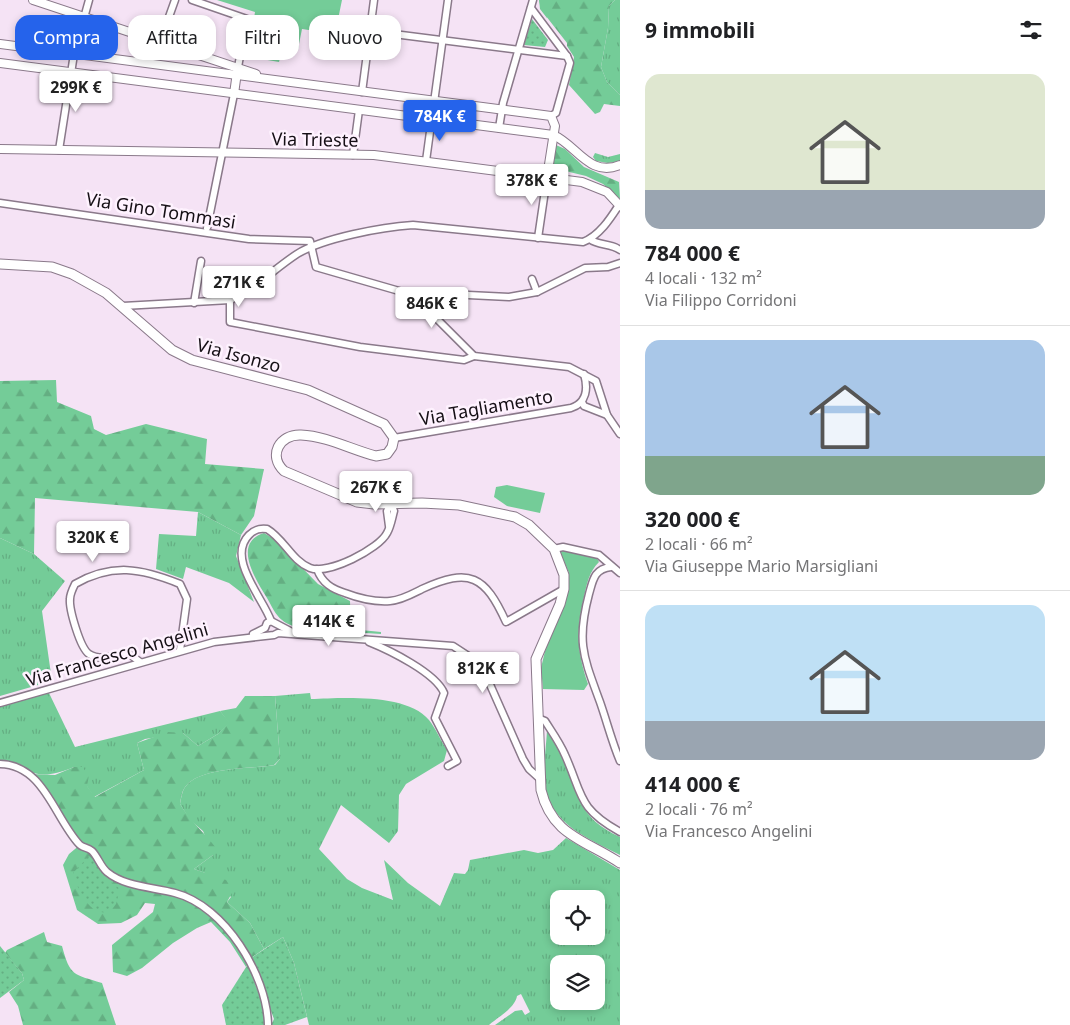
<!DOCTYPE html>
<html lang="it">
<head>
<meta charset="utf-8">
<style>
	:root { --surface:#fff; --page:#f6f6f6; --text:#202124; --muted:#757577; --line:#e0e0e0; --accent:#2563eb }
	body { margin:0; font-family:"Noto Sans",sans-serif; background:var(--page); color:var(--text); height:100vh; display:flex; flex-direction:column; font-size:19px; white-space:nowrap }
	* { box-sizing:border-box; margin:0 }
	p { font-size:16px; color:var(--muted) }
	.icon { flex:none; width:28px; height:28px; fill:none; stroke:currentColor; stroke-width:2; stroke-linecap:round; stroke-linejoin:round }
	.map { position:relative; flex:1; overflow:hidden }
	.side { display:flex; flex-direction:column; background:var(--surface); width:450px }
	.side>* { flex:none }
	.guide { position:absolute; left:15px; top:15px; width:475px; height:45px; display:flex; gap:10px }
	.buttons { position:absolute; left:550px; top:890px; display:grid; gap:10px }
	.buttons a { display:grid; place-items:center; width:55px; height:55px; border-radius:10px; background:var(--surface); box-shadow:0 2px 8px #0003; font-size:25px }
	.price { position:absolute; translate:-50% -42px; padding:0 11px; border-radius:5px; background:#fff; color:#222; font-size:16px; line-height:32px; filter:drop-shadow(0 1px 2px #0008) }
	.price::after { content:''; position:absolute; left:50%; top:30px; width:15px; height:11px; margin-left:-8px; background:inherit; clip-path:polygon(0 0,100% 0,50% 100%) }
	.price.current { background:var(--accent); color:#fff }
	ul { padding:0; list-style:none }
	li { display:grid; align-content:center; gap:10px; height:265px; padding:0 25px }
	li+li { border-top:1px solid var(--line) }
	li span { display:grid; place-items:center; height:155px; border-radius:15px; color:#555 }
	li>.icon { margin-inline-start:auto }
	span .icon { width:90px; height:90px; fill:#fffc; stroke-width:1 }
	li b { font-size:21px }
	h2 { display:flex; justify-content:space-between; align-items:center; height:60px; padding:0 25px; font-size:21px }
	.tag { padding:0 18px; border-radius:15px; background:var(--surface); box-shadow:0 2px 8px #0003; font-size:18px; line-height:45px }
	.tag.current { background:var(--accent); color:#fff }
	main { display:flex; flex:1; min-height:0 }
	.map>svg:first-child { display:block }
</style>
</head>
<body>
<main>
<div class="map">
<svg width="620" height="1025" viewBox="0 0 620 1025">
	<defs>
		<pattern id="grass-tufts" width="24" height="20" patternUnits="userSpaceOnUse" patternTransform="scale(1.25)"><rect width="24" height="20" fill="#74cc98"/><path d="M3 7l-1-3M5 7V3M7 7l1-3M15 17l-1-3M17 17v-4M19 17l1-3" fill="none" stroke="#64ae82"/></pattern>
		<pattern id="forest-firs" width="22" height="20" patternUnits="userSpaceOnUse" patternTransform="scale(1.25)"><rect width="22" height="20" fill="#74cc98"/><path d="M5 1l3.5 6h-7zM16 11l3.5 6h-7z" fill="#64ae82"/></pattern>
		<pattern id="garden-dots" width="8" height="8" patternUnits="userSpaceOnUse" patternTransform="scale(1.25)"><rect width="8" height="8" fill="#74cc98"/><path d="M2 2h.1M6 6h.1" fill="none" stroke="#64ae82" stroke-width="1.8" stroke-linecap="round"/></pattern>
	</defs>
	<rect width="100%" height="100%" fill="#f5e3f5"/>
	<g fill="url(#grass-tufts)" fill-rule="evenodd">
		<path d="M615,0H620V95L607,82L601,67L608,28L609,6Z"/>
		<path d="M595,153L608,157L620,154V161L608,163L596,161L593,157Z"/>
		<path d="M198,512L241,535L236,556L254,602L229,583L186,567L183,579L156,569L159,534L196,536Z"/>
		<path d="M0,538L34,554L65,581L42,611L52,681L0,696Z"/>
		<path d="M49,693L75,747L220,711L230,723L218,734L198,746L183,733L145,739L137,743L144,770L94,797L74,767C35,783 34,770 0,760V706Z"/>
		<path d="M310,693L311,699C342,698 407,693 429,720C436,729 441,741 447,750L444,761L406,784L399,795L398,831L389,843L341,805L319,849L347,879L362,888L393,900L384,860L408,883L440,906L454,873L465,874L468,870L470,860L524,850L538,853L553,850L566,838L620,870V1025H495L515,1011L522,1010L525,1015L530,1012L521,994L517,996C515,1008 498,1017 489,1025H309L294,963L283,937L264,949L250,923L227,902L231,897L205,873L194,869L213,855L203,831L190,820L180,804C181,799 182,790 186,786C201,767 251,769 275,765L280,759L275,696ZM559,899H596V936H559ZM559,964H596V1001H559Z"/>
		<path d="M547,731C551,738 557,746 561,754C579,792 576,817 620,837V855C589,839 550,824 545,785C543,767 546,748 547,731Z"/>
	</g>
	<g fill="url(#forest-firs)">
		<path d="M539,0H615L609,6L608,28L601,67L607,82L620,95V106L604,104L600,112L595,114L569,85L574,57L567,46V43L542,11Z"/>
		<path d="M556,145L565,149L584,167L619,182L620,199L603,184L586,176L557,169L553,162Z"/>
		<path d="M56,380L57,402L91,416L94,429L106,435L146,424L207,439L205,464L264,469L254,516L241,535L198,512L35,498L34,554L0,538V381Z"/>
		<path d="M264,533L274,539L318,584L350,601L351,629L381,632V634L319,630L315,623L303,626L304,629C297,627 287,625 282,620C276,616 271,605 267,598C257,581 231,543 264,533Z"/>
		<path d="M245,696H275L280,759L274,765C251,769 201,767 186,786C182,790 181,798 180,804C190,821 204,832 216,848L213,855L194,869L226,880L233,891L227,902L250,923L264,949L251,958L246,967L230,942L211,922L197,928L173,943L142,968L127,976L113,972L112,945L153,912L155,904L145,903L137,915L121,923L98,924L77,910L63,865L69,854L81,844L31,774L55,775L74,767H82L89,775L87,786L95,797L144,770L137,743L168,732L183,733L198,746L218,734L229,723L220,711L236,708Z"/>
		<path d="M44,932L47,942L62,946C70,976 73,974 102,983L116,1025H23L18,1006L9,992L24,980L22,973L5,953L7,950Z"/>
	</g>
	<g fill="#74cc98">
		<path d="M217,0H342L335,34L302,29L298,49L293,50L290,55L281,54L279,62L256,58L258,49L249,48L255,12Z"/>
		<path d="M539,0H553L547,18L540,9Z"/>
		<path d="M507,485L545,493L540,513L507,506L494,497L496,487Z"/>
		<path d="M568,549L595,555L599,562C589,572 587,583 584,597C576,631 577,651 588,684L584,690L543,689L541,668L545,651L569,590V573L560,552Z"/>
	</g>
	<g fill="url(#garden-dots)">
		<path d="M532,19L548,40L545,47L524,45Z"/>
		<path d="M89,856L101,867L103,876L120,889L116,904L110,912C88,916 78,890 73,873Z"/>
		<path d="M283,937L294,963L307,1017L285,1025H271L274,1019L251,958Z"/>
		<path d="M0,946L22,973L24,980L0,998Z"/>
		<path d="M248,964L267,1017V1025H226L222,1005Z"/>
	</g>
	<g fill="none" stroke-linecap="round" stroke-linejoin="round">
		<defs>
			<g id="minor">
				<path d="M192,0L247,19L238,67"/>
				<path d="M531,8L567,56L570,63L556,113L551,116"/>
				<path d="M370,31L567,56"/>
				<path d="M160,42L175,0"/>
				<path d="M362,92L374,0"/>
				<path d="M499,128L503,103L533,0"/>
				<path d="M59,150L74,54L89,0"/>
				<path d="M353,155L359,110"/>
				<path d="M426,161L448,0"/>
				<path d="M0,203L249,239L310,241L316,267L413,295L474,356L569,367L596,381L607,415L620,434"/>
				<path d="M207,228L234,94"/>
				<path d="M538,238L547,177"/>
				<path d="M590,239C598,246 611,243 620,250"/>
				<path d="M532,279L537,292"/>
				<path d="M407,292L509,297L537,292L585,268L608,267L620,263"/>
				<path d="M230,300V322L360,347L464,360L474,356"/>
				<path d="M194,303L201,261"/>
				<path d="M123,306L230,300C255,289 274,269 297,254C323,238 382,227 413,225L583,242C599,236 610,219 619,205"/>
				<path d="M582,402L584,406L607,415"/>
				<path d="M394,438L571,408C587,403 588,388 584,374"/>
				<path d="M389,526L387,511L391,503"/>
				<path d="M554,549L563,547L599,555L620,573"/>
				<path d="M611,567C594,569 593,580 589,594C576,643 584,658 600,702C607,722 612,742 620,761"/>
				<path d="M317,569C322,583 332,589 345,593C358,598 376,602 390,601C402,600 412,594 422,589C470,567 485,576 506,622L564,589"/>
				<path d="M271,621C263,598 226,558 249,535C255,529 260,528 267,529C284,539 292,561 310,568C328,575 379,549 387,533C391,526 392,518 394,511L391,503"/>
				<path d="M271,621L290,631"/>
				<path d="M253,634L265,628L267,623L271,621"/>
				<path d="M369,642C389,650 436,673 444,693L435,718L457,761L448,766"/>
				<path d="M140,662L128,653C116,656 100,661 89,654C80,648 69,609 70,599C70,594 73,588 75,584C112,563 141,568 180,584L187,599L180,650"/>
				<path d="M0,703L214,642L274,635L278,633L453,646L476,661L484,671L523,759L529,769L540,779"/>
				<path d="M540,719L545,721C552,732 560,743 565,755C583,795 577,808 620,832"/>
				<path d="M0,764C44,765 54,817 79,844C82,848 88,847 92,851C98,857 100,866 107,872C125,887 153,887 175,893C225,906 267,975 268,1025"/>
			</g>
			<g id="tertiary">
				<path d="M33,0L256,74"/>
				<path d="M0,44L551,116L555,126L547,177"/>
				<path d="M0,63L553,135C576,144 589,178 620,165"/>
				<path d="M234,94L237,72"/>
				<path d="M0,149L374,155L582,182L607,192L620,206"/>
			</g>
			<path id="secondary" d="M0,264L52,267L72,274L106,293L172,350L192,360L308,390L384,424L394,438L392,447L387,454L376,456C352,450 327,436 301,435C279,434 268,456 284,471L357,502L374,504L422,503L459,505L515,517L529,525L554,549L564,575V589L560,604L536,659L541,790C552,836 586,840 620,863"/>
		</defs>
		<use href="#minor" stroke="#8a798a" stroke-width="9"/>
		<use href="#tertiary" stroke="#8a798a" stroke-width="10"/>
		<use href="#secondary" stroke="#8a798a" stroke-width="11"/>
		<use href="#minor" stroke="#fff" stroke-width="6"/>
		<use href="#tertiary" stroke="#fff" stroke-width="8"/>
		<use href="#secondary" stroke="#fff" stroke-width="9"/>
	</g>
	<g text-anchor="middle" dominant-baseline="central" stroke-width="5" stroke-linejoin="round" paint-order="stroke">
		<g font-size="18" fill="#161016" stroke="#fef2fe">
			<text transform="translate(315 139) rotate(1)">Via Trieste</text>
			<text transform="translate(161 210) rotate(9)">Via Gino Tommasi</text>
			<text transform="translate(239 355) rotate(15)">Via Isonzo</text>
			<text transform="translate(486 407) rotate(-10)">Via Tagliamento</text>
			<text transform="translate(117 654) rotate(-16)">Via Francesco Angelini</text>
		</g>
	</g>
</svg>
<div class="buttons">
<a><svg class="icon" aria-label="locate" viewBox="0 0 24 24"><circle cx="12" cy="12" r="6"/><path d="M12 2v4M12 18v4M2 12h4M18 12h4"/></svg></a>
<a><svg class="icon" aria-label="layers" viewBox="0 0 24 24"><path d="M12 4l9 5-9 5-9-5zM3 14l9 5 9-5"/></svg></a>
</div>
<b class="price" style="left:76px;top:113px">299K €</b>
<b class="price current" style="left:440px;top:142px">784K €</b>
<b class="price" style="left:532px;top:206px">378K €</b>
<b class="price" style="left:239px;top:308px">271K €</b>
<b class="price" style="left:432px;top:329px">846K €</b>
<b class="price" style="left:376px;top:513px">267K €</b>
<b class="price" style="left:93px;top:563px">320K €</b>
<b class="price" style="left:329px;top:647px">414K €</b>
<b class="price" style="left:483px;top:694px">812K €</b>
<div class="guide">
<a class="tag current">Compra</a>
<a class="tag">Affitta</a>
<a class="tag">Filtri</a>
<a class="tag">Nuovo</a>
</div>
</div>
<section class="side">
<h2>9 immobili<svg class="icon" aria-label="filters" viewBox="0 0 24 24"><path d="M4 7h16M4 17h16"/><circle cx="9" cy="7" r="2"/><circle cx="15" cy="17" r="2"/></svg></h2>
<ul>
<li><span style="background:linear-gradient(#dfe7d0 75%,#9aa5b1 0)"><svg class="icon" aria-label="home" viewBox="0 0 24 24"><path d="M3 11l9-7 9 7M6 9v11h12V9"/></svg></span><div><b>784 000 €</b><p>4 locali · 132 m²</p><p>Via Filippo Corridoni</p></div></li>
<li><span style="background:linear-gradient(#a9c7e8 75%,#7fa58c 0)"><svg class="icon" aria-label="home" viewBox="0 0 24 24"><path d="M3 11l9-7 9 7M6 9v11h12V9"/></svg></span><div><b>320 000 €</b><p>2 locali · 66 m²</p><p>Via Giuseppe Mario Marsigliani</p></div></li>
<li><span style="background:linear-gradient(#bfe0f5 75%,#9aa5b1 0)"><svg class="icon" aria-label="home" viewBox="0 0 24 24"><path d="M3 11l9-7 9 7M6 9v11h12V9"/></svg></span><div><b>414 000 €</b><p>2 locali · 76 m²</p><p>Via Francesco Angelini</p></div></li>
</ul>
</section>
</main>
</body>
</html>
